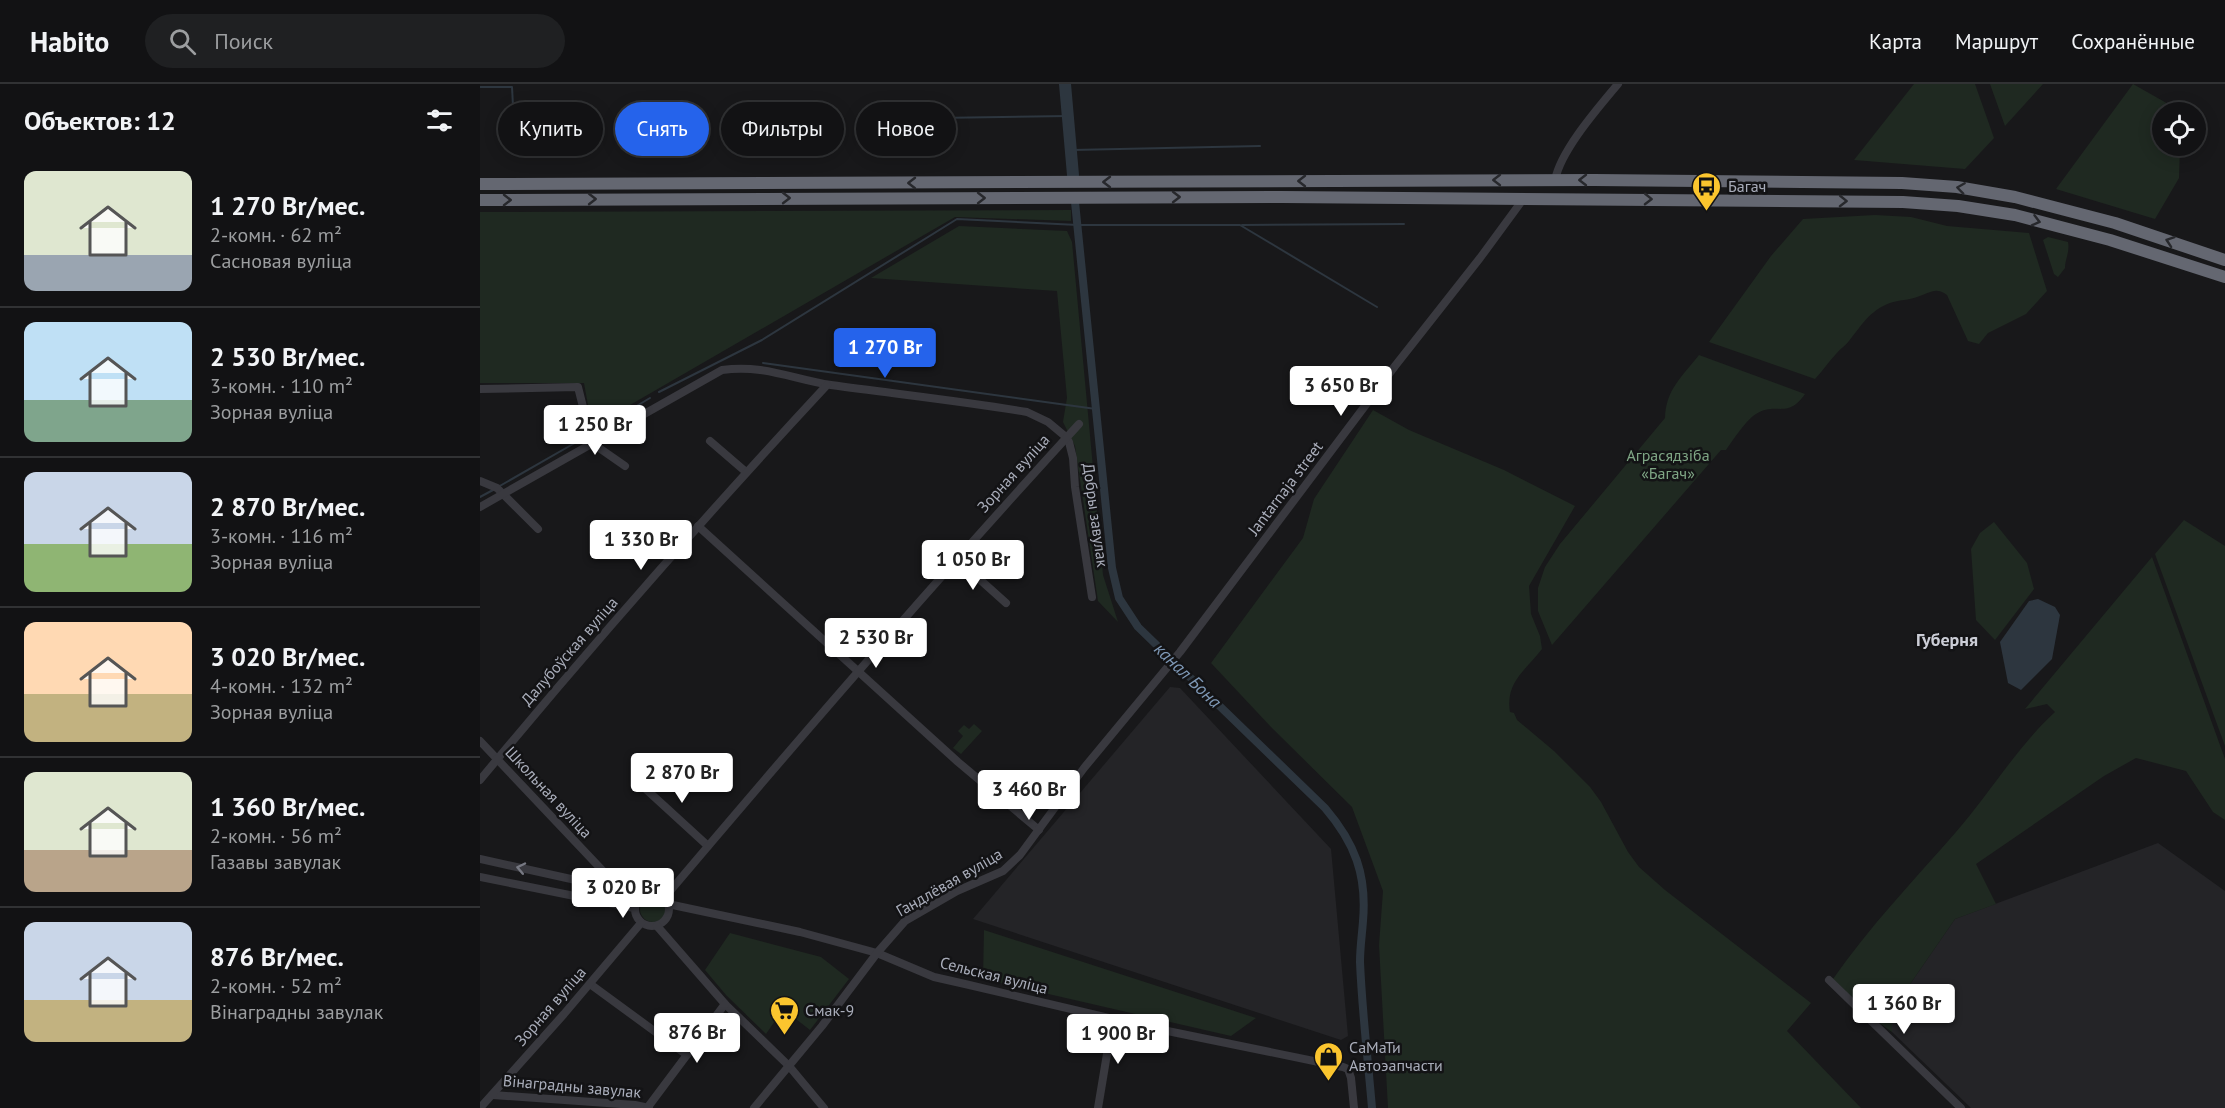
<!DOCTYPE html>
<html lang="ru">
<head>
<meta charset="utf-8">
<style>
	:root { --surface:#121214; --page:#1f2022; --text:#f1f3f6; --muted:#9c9ea0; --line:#313234; --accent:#2563eb }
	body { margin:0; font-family:"PT Sans",sans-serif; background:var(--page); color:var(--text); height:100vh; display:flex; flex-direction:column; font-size:22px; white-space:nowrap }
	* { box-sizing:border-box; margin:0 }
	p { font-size:20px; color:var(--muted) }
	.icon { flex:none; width:33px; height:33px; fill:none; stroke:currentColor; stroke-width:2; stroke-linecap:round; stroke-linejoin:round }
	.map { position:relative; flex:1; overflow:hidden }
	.panel { display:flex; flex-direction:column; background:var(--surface); width:480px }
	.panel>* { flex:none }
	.guide { position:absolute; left:18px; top:18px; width:570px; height:54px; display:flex; gap:12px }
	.buttons { position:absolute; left:1672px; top:18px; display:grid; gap:12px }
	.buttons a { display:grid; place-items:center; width:54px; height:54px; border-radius:50%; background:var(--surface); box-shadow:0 3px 15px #0003,0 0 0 2px var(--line); font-size:30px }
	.price { position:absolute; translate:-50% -51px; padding:0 14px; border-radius:6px; background:#fff; color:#222; font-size:20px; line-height:39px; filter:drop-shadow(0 2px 3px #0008) }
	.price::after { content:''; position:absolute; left:50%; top:36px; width:18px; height:14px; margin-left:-9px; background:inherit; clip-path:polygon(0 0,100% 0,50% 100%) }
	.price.active { background:var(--accent); color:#fff }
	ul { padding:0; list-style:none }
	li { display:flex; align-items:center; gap:18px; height:150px; padding:0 24px }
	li+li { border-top:2px solid var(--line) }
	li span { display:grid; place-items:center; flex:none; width:168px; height:120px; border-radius:12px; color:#555 }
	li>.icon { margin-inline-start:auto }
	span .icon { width:72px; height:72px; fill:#fffc; stroke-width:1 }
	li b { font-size:26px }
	h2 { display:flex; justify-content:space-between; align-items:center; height:72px; padding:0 24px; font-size:26px }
	.tag { padding:0 21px; border-radius:27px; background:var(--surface); box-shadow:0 3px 15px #0003,0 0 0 2px var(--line); font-size:21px; line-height:54px }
	.tag.active { background:var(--accent); color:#fff }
	header { display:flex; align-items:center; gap:36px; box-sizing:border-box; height:84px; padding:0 30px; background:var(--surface); border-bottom:2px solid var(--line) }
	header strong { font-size:28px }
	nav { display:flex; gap:33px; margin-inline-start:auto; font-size:21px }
	.search { width:420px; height:54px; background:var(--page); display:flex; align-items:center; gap:15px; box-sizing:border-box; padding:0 21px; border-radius:33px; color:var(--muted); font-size:22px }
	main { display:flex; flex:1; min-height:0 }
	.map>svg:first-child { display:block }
</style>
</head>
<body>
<header>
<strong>Habito</strong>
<div class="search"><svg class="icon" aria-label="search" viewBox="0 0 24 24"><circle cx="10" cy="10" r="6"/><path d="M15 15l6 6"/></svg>Поиск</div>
<nav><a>Карта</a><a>Маршрут</a><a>Сохранённые</a></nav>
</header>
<main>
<section class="panel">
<h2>Объектов: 12<svg class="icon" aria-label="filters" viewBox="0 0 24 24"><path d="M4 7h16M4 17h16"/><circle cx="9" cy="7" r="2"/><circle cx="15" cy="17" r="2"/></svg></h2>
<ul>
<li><span style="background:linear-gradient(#dfe7d0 70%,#9aa5b1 0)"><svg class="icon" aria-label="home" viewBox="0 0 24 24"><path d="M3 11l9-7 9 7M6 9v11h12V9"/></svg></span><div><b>1 270 Br/мес.</b><p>2-комн. · 62 m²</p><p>Сасновая вуліца</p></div></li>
<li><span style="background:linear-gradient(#bfe0f5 65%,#7fa58c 0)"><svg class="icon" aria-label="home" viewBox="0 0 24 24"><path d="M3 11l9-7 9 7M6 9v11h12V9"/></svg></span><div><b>2 530 Br/мес.</b><p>3-комн. · 110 m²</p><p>Зорная вуліца</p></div></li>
<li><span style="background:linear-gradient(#c9d6e8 60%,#8fb573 0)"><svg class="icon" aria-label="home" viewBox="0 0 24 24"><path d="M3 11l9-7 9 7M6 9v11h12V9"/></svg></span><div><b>2 870 Br/мес.</b><p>3-комн. · 116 m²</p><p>Зорная вуліца</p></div></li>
<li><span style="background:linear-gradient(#ffd9b3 60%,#c2b280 0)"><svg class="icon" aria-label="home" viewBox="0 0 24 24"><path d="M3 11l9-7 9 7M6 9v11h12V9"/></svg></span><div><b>3 020 Br/мес.</b><p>4-комн. · 132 m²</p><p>Зорная вуліца</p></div></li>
<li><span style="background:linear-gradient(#dfe7d0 65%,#b9a48a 0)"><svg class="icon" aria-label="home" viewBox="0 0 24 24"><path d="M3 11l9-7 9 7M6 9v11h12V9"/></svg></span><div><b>1 360 Br/мес.</b><p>2-комн. · 56 m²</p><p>Газавы завулак</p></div></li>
<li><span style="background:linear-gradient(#c9d6e8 65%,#c2b280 0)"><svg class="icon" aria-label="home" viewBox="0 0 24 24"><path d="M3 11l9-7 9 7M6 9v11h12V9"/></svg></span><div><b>876 Br/мес.</b><p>2-комн. · 52 m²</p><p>Вінаградны завулак</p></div></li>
</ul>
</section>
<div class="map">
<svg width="1745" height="1024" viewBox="0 0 1745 1024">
	<rect width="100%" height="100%" fill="#18181a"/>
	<g fill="#242427">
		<path d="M690,603L700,604L851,765L868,952L861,956L493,835Z"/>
		<path d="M1678,759L1745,807V1024H1491L1412,948V935L1417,919L1475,835Z"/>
	</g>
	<g fill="#1f2921">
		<path d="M1434,0H1495L1514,54L1485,85L1374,76Z"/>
		<path d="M1510,0H1563L1525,42Z"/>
		<path d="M1653,0L1690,21L1692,28H1683V62H1700L1699,94L1675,135L1576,105Z"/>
		<path d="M591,126V137L475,133L112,343L104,299H0V128Z"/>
		<path d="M1395,131L1431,133L1467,142L1549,149L1567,207L1546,230L1508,249L1499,260L1488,257L1467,211C1455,202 1449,210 1437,213C1429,216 1419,216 1410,219C1389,227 1382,241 1369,257C1365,262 1360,265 1356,270C1348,278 1343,287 1335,295L1229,258L1291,172L1323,135Z"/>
		<path d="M479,142L587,147L592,158L623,491L638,538L618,517L595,362L583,338L587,314L577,207L391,194Z"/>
		<path d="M1568,153L1588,158C1590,168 1585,175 1585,184L1578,193L1574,190L1563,156Z"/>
		<path d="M1219,271L1325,310C1307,336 1296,317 1276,330C1266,336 1253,356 1246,366H1241L1072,561L1058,527V504L1065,483L1080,460L1185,334C1186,305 1202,293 1219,271Z"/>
		<path d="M893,326L929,346L1024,386L1095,422L1049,502L1051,530L1060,552L1062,565C1046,586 1025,598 1030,628L1034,629L1037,636L1074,667L1110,703L1121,718L1148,768L1159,783L1185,806L1331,919L1307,947L1381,1024H908L899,861L903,807L872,723L791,643L731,579L823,454L834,415Z"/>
		<path d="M1704,436L1745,462V662L1675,470Z"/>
		<path d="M1514,438L1547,479L1554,505L1515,556L1496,536L1491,465L1500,449Z"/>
		<path d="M1672,473L1745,675V736L1733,728L1706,687L1656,674L1624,692L1496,780L1516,820L1475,835L1417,919L1412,935V948L1394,935L1353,895C1390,842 1434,796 1476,748C1510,709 1537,663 1575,628L1567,620L1545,625Z"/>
		<path d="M494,640L502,647L481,670L473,664L483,652L478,647L484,641L489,645Z"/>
		<circle cx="173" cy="825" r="13"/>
		<path d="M504,846L776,934L751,952L503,895Z"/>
		<path d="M250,849L341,873L369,895L330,946L303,925L286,950L246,911L225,886Z"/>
	</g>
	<path fill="#2d363f" d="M1558,515L1575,523L1580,531L1572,575L1541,606L1528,599L1520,558L1549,517Z"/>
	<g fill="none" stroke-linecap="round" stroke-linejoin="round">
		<g stroke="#2d363f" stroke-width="2">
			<path d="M0,3H32L35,60"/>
			<path d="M390,35L588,32"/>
			<path d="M592,66L780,62"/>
			<path d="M762,141L924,140"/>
			<path d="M283,279L616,325"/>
			<path d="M179,308L282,256L477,135L598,141H760L897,223"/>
			<path d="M111,349L170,314"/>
			<path d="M18,403L107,352"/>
			<path d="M0,413L13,406"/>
		</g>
		<path stroke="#2d363f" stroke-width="8" d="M595,118L632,484L639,514L658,543L845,724C875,759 887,791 883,837C882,851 880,864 880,878C882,927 888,976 892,1024"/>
		<path stroke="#2d363f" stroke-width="12" d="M585,0L593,91"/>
		<g stroke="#39393f" stroke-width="8">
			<path d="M1075,96C1081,66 1118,24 1138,0"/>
			<path d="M0,305L98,303L112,359L145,382"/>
			<path d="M230,357L266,388"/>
			<path d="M0,397L17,404L58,445"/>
			<path d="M0,423L242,286C283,280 312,295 351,301C416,310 482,317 547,328L568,338L586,353L589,358L593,374L595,403L612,513"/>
			<path d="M218,442L478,678L559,746"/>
			<path d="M477,475L526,519"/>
			<path d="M0,657L141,806"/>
			<path d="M0,696C112,561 228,429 347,301"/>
			<path d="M157,697L228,762"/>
			<path d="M0,775L141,806L158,815"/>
			<path d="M0,793L154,824"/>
			<circle cx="172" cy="825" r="17"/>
			<path d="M185,813C320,653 457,495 599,340"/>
			<path d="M188,820L320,848L397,869L454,893L485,900L663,942L863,983L868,985L871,994L874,1024"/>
			<path d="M177,842L245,920L309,982L344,1024"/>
			<path d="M1349,896L1481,1024"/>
			<path d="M110,900L207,971"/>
			<path d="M13,1011L155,1021L169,1024"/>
			<path d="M168,1023L245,920"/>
			<path d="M0,1024L84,930L161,839"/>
			<path d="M274,1024L342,942L397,869L425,837L477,807L523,787L540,771L604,684L700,568L915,282L1000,174L1044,114"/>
			<path d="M618,1024L633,934"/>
		</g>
		<g stroke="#646771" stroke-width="12">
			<path d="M0,100L1114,96L1422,99L1477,103L1535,113L1635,139L1745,176"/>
			<path d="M0,116L802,113L1423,118L1478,122L1535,131L1630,156L1745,193"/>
		</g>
	</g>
	<defs><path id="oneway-chevron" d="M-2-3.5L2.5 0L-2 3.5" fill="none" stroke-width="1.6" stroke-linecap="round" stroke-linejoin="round" transform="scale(1.5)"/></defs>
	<g stroke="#27282c">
		<use href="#oneway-chevron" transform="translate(1017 96) rotate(180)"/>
		<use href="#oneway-chevron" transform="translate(1103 96) rotate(180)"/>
		<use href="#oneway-chevron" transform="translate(822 97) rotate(180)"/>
		<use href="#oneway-chevron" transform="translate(627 98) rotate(180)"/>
		<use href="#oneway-chevron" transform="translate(432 99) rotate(180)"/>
		<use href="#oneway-chevron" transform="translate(1481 104) rotate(-172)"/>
		<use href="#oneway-chevron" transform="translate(696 113)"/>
		<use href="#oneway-chevron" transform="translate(306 114)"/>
		<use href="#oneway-chevron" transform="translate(501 114)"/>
		<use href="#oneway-chevron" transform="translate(112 115)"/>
		<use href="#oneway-chevron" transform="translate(1168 115) rotate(1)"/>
		<use href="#oneway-chevron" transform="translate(27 116)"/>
		<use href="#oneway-chevron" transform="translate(1363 117) rotate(1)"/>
		<use href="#oneway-chevron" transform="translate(1556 137) rotate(15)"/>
		<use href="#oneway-chevron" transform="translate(1690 157) rotate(-161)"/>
	</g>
	<use stroke="#777983" href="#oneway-chevron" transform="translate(41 784) rotate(-168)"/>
	<defs>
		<symbol id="bus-pin" viewBox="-11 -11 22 30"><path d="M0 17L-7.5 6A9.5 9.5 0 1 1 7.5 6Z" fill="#fbc52e" stroke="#131315"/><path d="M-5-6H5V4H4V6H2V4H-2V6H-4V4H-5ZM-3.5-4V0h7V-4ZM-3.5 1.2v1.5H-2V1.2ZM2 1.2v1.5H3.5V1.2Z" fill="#111"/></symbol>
		<symbol id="supermarket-pin" viewBox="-11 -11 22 30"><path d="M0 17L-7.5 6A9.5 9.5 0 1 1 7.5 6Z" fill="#fbc52e" stroke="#131315"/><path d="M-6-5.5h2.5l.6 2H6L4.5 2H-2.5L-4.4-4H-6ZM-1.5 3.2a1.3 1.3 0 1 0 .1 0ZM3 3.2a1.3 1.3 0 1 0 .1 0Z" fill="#111"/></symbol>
		<symbol id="shop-pin" viewBox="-11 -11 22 30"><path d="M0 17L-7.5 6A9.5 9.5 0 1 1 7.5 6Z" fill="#fbc52e" stroke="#131315"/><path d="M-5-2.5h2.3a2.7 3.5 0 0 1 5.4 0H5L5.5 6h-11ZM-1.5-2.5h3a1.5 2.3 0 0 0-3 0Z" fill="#111"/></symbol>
	</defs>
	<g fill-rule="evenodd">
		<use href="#bus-pin" x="1210" y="86" width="33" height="45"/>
		<use href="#supermarket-pin" x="288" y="910" width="33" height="45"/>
		<use href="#shop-pin" x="832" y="956" width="33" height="45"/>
	</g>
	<g text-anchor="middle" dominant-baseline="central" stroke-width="5" stroke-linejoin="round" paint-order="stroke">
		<g font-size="16" fill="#a9adba" stroke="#131315" text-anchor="start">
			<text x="1248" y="102">Багач</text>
			<text x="325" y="926">Смак-9</text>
			<text x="869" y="963">СаМаТи<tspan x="869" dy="18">Автоэапчасти</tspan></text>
		</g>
		<g font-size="16" fill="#7fa685" stroke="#131315">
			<text x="1188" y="371">Аграсядзіба<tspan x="1188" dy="18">«Багач»</tspan></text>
		</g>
		<g font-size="16" fill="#a9adba" stroke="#131315">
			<text transform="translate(533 389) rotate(-48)">Зорная вуліца</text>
			<text transform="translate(805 404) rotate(-53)">Jantarnaja street</text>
			<text transform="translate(616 431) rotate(82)">Добры завулак</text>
			<text transform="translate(89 567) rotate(-49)">Далубоўская вуліца</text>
			<text transform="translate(69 708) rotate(47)">Школьная вуліца</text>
			<text transform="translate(469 798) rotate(-30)">Гандлёвая вуліца</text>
			<text transform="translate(514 891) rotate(14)">Сельская вуліца</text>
			<text transform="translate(70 922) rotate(-49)">Зорная вуліца</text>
			<text transform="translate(92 1002) rotate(5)">Вінаградны завулак</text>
		</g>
		<g font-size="18" font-weight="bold" fill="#cbcdd6" stroke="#131315">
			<text x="1467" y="555">Губерня</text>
		</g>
		<g font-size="18" font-style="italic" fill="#7f99b7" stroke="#131315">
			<text transform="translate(708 591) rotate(44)">канал Бона</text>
		</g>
	</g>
</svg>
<div class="buttons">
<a><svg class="icon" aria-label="locate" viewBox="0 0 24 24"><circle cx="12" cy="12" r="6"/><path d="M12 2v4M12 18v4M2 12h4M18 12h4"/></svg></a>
</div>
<b class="price active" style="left:405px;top:295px">1 270 Br</b>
<b class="price" style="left:861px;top:333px">3 650 Br</b>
<b class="price" style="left:115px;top:372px">1 250 Br</b>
<b class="price" style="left:161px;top:487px">1 330 Br</b>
<b class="price" style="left:493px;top:507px">1 050 Br</b>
<b class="price" style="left:396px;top:585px">2 530 Br</b>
<b class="price" style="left:202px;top:720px">2 870 Br</b>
<b class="price" style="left:549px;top:737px">3 460 Br</b>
<b class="price" style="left:143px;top:835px">3 020 Br</b>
<b class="price" style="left:1424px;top:951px">1 360 Br</b>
<b class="price" style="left:217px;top:980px">876 Br</b>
<b class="price" style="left:638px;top:981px">1 900 Br</b>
<div class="guide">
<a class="tag">Купить</a>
<a class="tag active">Снять</a>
<a class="tag">Фильтры</a>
<a class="tag">Новое</a>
</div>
</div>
</main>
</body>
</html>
